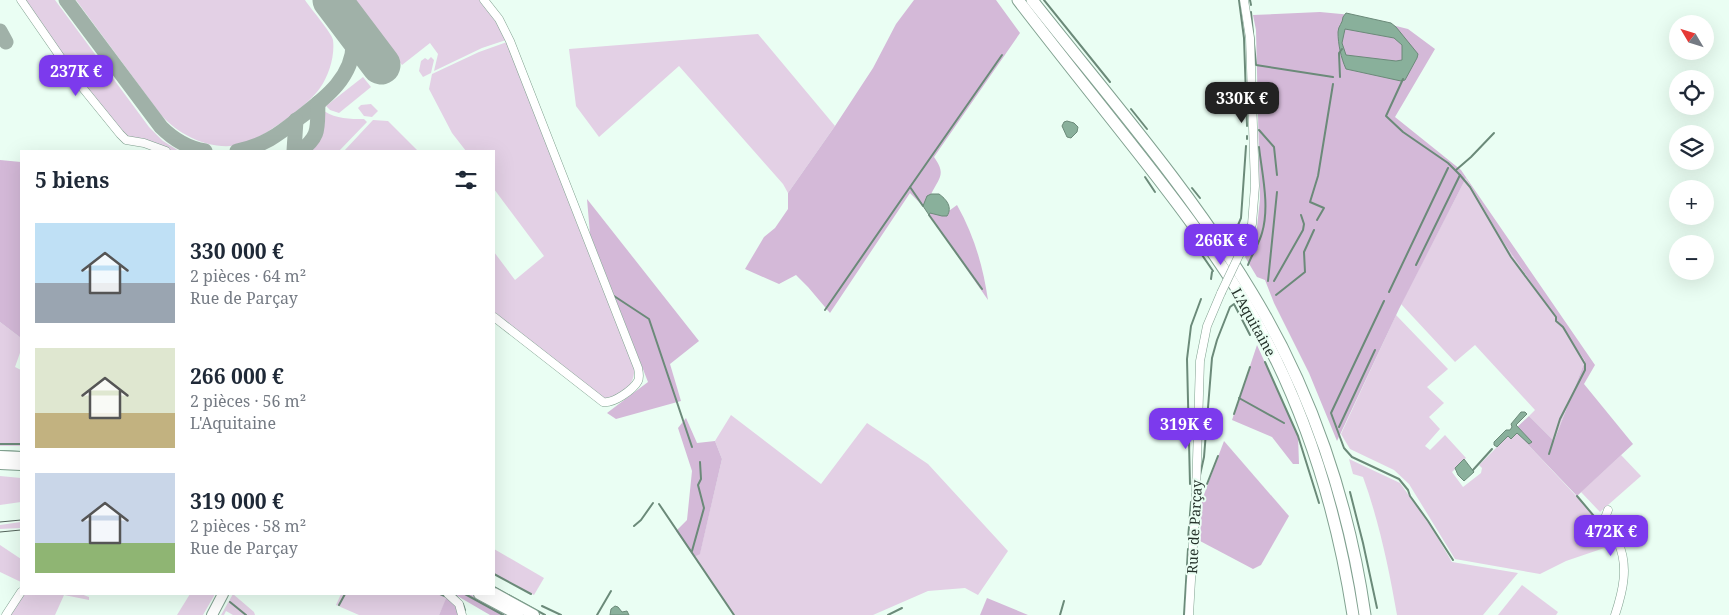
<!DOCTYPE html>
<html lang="fr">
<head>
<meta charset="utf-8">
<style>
	:root { --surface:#fff; --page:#f2f2f3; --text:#1f2937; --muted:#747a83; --accent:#7c3aed }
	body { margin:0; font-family:"Noto Serif",serif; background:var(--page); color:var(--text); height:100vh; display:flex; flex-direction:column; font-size:19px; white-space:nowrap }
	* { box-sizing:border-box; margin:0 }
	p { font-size:16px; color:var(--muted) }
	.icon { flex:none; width:28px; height:28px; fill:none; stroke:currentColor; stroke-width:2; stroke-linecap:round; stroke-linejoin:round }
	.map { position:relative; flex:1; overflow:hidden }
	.side { position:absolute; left:20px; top:150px; width:475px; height:445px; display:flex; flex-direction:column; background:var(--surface); border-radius:0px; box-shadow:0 5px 20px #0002 }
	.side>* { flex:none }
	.needle { width:32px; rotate:308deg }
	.buttons { position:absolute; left:1669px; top:15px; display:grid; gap:10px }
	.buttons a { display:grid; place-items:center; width:45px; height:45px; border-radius:50%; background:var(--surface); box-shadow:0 5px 20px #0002; font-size:25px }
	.price { position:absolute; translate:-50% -42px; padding:0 11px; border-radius:10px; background:var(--accent); color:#fff; font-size:16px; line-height:32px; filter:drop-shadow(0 1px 2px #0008) }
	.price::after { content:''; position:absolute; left:50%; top:30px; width:15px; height:11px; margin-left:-8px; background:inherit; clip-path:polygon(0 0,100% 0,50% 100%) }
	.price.selected { background:#222; color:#fff }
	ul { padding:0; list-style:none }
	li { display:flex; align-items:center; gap:15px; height:125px; padding:0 15px }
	li span { display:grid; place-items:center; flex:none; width:140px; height:100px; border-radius:0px; color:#555 }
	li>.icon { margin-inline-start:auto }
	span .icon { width:60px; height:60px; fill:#fffc; stroke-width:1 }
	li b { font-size:21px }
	h2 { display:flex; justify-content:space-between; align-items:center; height:60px; padding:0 15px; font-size:21px }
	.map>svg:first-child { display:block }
</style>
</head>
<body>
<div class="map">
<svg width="1729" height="615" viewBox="0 0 1729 615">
	<rect width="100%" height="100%" fill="#eafef3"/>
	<g fill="#e3d0e5">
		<path d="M23,0H55L149,127L163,141L179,151H167L126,138L81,84L88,74L82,67L75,75Z"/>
		<path d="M76,0H305C310,8 332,33 333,40C335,56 329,75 320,88C309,105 263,138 243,144C213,152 181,137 161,115Z"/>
		<path d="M354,0H480L501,29L506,40L482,48L434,71L438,54L430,43L402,65Z"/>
		<path d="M758,34L835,126L788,193L783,184L679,66L599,137L576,106L569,49Z"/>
		<path d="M507,42L576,221L634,366C636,385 623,395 606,401L494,317V252L515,280L544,256L494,189V151H466L452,133L429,89L432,74L479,52Z"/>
		<path d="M431,57L434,60L431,73L423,77L419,71L421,61L425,58L428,60Z"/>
		<path d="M363,77L371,87L339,113L330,110L326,106Z"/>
		<path d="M371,104L378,111L372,117L364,116L358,108L361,105Z"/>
		<path d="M324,111C337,119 349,119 364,119L367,122L339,151H310L316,146L321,113Z"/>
		<path d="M373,120L388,121L418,151H344Z"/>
		<path d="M1466,178L1502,240L1585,361L1554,441L1529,416L1535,410L1475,345L1455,362L1401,304Z"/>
		<path d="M1396,315L1448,369L1427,387L1444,403L1429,417L1440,429L1425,446L1430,450L1445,435L1466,458L1452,472L1463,487L1481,473L1482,468L1479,465L1514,430L1580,500L1606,530L1613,545L1566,561L1540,574L1455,559L1409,484L1394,470L1350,449L1341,434Z"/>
		<path d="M0,322L21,338V350L15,367L21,370V446H0Z"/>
		<path d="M731,415L821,484L867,423L928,464L1008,551L978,595L965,588L928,591L873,615H734L694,557L700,553L722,459L715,441Z"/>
		<path d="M1621,455L1641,476L1600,512L1581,492Z"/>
		<path d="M1349,459L1400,483L1430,525L1452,562L1518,573L1483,615H1397C1389,569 1379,521 1363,477L1353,474Z"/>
		<path d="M0,476L21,478V502L0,505Z"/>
		<path d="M21,522V528L0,529V525Z"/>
		<path d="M0,545L21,559V582L0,572Z"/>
		<path d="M494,549L544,578L534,595L494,574Z"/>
		<path d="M1522,585L1558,612L1556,615H1498Z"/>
		<path d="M22,594H81L89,597V600L64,595L55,615H7Z"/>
		<path d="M190,594H215L203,615H177Z"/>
		<path d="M233,594L254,612L255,615H233L226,611L224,615H221Z"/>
		<path d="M341,594H444L448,596L439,615H359L336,605Z"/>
	</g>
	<g fill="#d4b9d8">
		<path d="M914,0H996L1020,33L934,157C946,174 940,177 931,194L929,195L923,206L910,193L830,313L808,287L796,275L779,284L745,269L764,237L775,228L788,209V193L835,126L873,68L896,24Z"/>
		<path d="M1320,12L1352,15L1408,29L1435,49L1395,117L1461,170L1595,365L1584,384L1633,444L1577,496L1514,430L1529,416L1554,441L1585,361L1502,240L1466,178L1399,309L1337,441L1309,373L1274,303L1265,280L1257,277L1245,257L1257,227L1260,199L1256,30L1253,15Z"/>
		<path d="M0,160L21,162V338L0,322Z"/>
		<path d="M587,199L699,341L670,364L681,401L616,419L607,413L648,382L590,234Z"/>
		<path d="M957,205C974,235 983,266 988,300L929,215L930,213L942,216Z"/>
		<path d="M1257,345L1298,436L1299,464H1293L1272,437L1232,420Z"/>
		<path d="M686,418L697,443L715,441L722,459L700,554L694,557L676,531L687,520L692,471L678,428Z"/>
		<path d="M1224,441L1289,516L1261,565L1253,569L1200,541L1202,500Z"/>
		<path d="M448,594L462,615H439Z"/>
		<path d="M454,594H470L508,615H490Z"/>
		<path d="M987,598L1028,615H980Z"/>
	</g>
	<g fill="#89b09b" stroke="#6b8a79" fill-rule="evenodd">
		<path d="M1346,13L1391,23L1396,27L1418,54L1417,58L1405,80L1401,81L1346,69C1341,58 1338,44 1338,32C1338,26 1343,23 1343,17ZM1345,29L1394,38L1402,45V60L1396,61L1346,55L1342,43Z"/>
		<path d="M1067,121L1074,123L1078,127L1077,132L1071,138L1067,137L1062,126L1064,122Z"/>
		<path d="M931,194H939C946,199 953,207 947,216H942L930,213L929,215L923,206L927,196Z"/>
		<path d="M1521,412H1525L1527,414L1516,425L1532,442L1529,444L1517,433L1511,439L1508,436L1497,447L1494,445V442L1506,430H1510L1512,427L1511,424Z"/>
		<path d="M1464,459L1474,472L1464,481L1458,475L1455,468Z"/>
		<path d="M615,606L618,607L622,612L627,611L629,615H610L611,609Z"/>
	</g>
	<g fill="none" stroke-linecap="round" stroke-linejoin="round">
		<g stroke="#6b8a79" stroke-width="2">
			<path d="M1044,0L1110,82"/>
			<path d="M1239,0L1244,38L1247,126"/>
			<path d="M1250,0L1251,5"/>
			<path d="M1251,12L1256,65L1333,77"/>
			<path d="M1340,77L1339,53L1342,49"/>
			<path d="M1403,79L1386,116L1403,132L1448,163L1460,175L1470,187L1511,257L1556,317V321L1563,327L1585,364V370L1560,419L1549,454"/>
			<path d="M1131,109L1147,129"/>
			<path d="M1259,130L1274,147L1277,175"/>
			<path d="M1247,136V139"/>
			<path d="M1456,170L1471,157L1494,133"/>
			<path d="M1145,177L1155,192"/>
			<path d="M910,187L1002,55"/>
			<path d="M1192,188L1200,198"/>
			<path d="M929,215L982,289"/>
			<path d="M1317,220L1324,208L1310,202L1318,176L1333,84"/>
			<path d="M1233,237L1241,218L1246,146"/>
			<path d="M1200,252L1213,271"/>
			<path d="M1248,265C1252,254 1259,244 1262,233C1270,206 1262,174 1259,147"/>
			<path d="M1416,265L1460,175"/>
			<path d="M1211,279L1212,272"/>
			<path d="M1268,281L1277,192"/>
			<path d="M1274,281L1303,230L1304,224L1301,215"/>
			<path d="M1389,292L1448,168"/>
			<path d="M1276,295L1305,272L1304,252L1314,230"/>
			<path d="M614,296L649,319L692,447"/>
			<path d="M1384,301L1331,413L1344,448L1352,457L1399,479L1408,490L1410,496L1428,521L1453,560"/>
			<path d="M825,310L910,187L923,206"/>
			<path d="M1265,362L1298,436L1319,503"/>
			<path d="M1239,398L1284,423"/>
			<path d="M1234,414L1250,367"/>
			<path d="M1339,427L1375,350"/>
			<path d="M0,444H21"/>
			<path d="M0,451L21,452"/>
			<path d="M1473,470L1492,449"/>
			<path d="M1200,475L1204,457L1212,358L1217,340L1230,307L1234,304L1250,335"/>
			<path d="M1190,484L1187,359L1191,326L1201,299"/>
			<path d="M1207,484L1218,456"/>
			<path d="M1350,492L1363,543L1377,608"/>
			<path d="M1577,496L1610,535"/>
			<path d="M659,504L734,615"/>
			<path d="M634,526L641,520L653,503"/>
			<path d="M1188,539L1191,502"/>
			<path d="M692,551L704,508L698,485L701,479L700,462"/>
			<path d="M494,574L531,594"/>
			<path d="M494,587L545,615"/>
			<path d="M440,594L447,597"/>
			<path d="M454,594L463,604L465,610"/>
			<path d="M465,594L503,615"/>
			<path d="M230,602L246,615"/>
			<path d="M339,605L345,594"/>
			<path d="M542,606L561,615"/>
			<path d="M597,615L611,591"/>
			<path d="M888,615L902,608"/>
			<path d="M1060,615L1064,601"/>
			<path d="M1184,615L1188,549"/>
		</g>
		<g stroke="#a0b1a8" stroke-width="15">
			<path d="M66,0L161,127C173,139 188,148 205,151"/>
			<path d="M0,31L6,42"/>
			<path d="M237,151C263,146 278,135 298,119C323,100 355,77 353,41C353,35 350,28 348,22"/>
			<path d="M294,151L296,120"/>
			<path d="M300,151C321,136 317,127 318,103"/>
		</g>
		<path stroke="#a0b1a8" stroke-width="39" d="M332,0L381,65"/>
		<defs>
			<g id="minor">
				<path d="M21,0L77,81L120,134L126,140L144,143L166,151"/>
				<path d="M484,0L499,19L510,41L638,368C639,373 640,377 638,381C633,390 613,404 603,402L494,317"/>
				<path d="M1242,249L1252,224L1255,186L1250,38L1244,0"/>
				<path d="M1608,510L1605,518C1609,526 1614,534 1618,542C1629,566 1623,591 1615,615"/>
				<path d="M448,594L459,604L462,615"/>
				<path d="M6,615L21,592"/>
				<path d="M1189,615L1196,493L1200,361L1207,326L1221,293"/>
			</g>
			<g id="major">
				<path d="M0,456L21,457"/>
				<path d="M0,464L21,465"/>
				<path d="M494,593L534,615"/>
				<path d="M479,594L518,615"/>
				<path d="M212,615L223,594"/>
			</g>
			<g id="highway">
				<path d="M1018,0C1054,47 1091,93 1128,140C1169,192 1210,245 1245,302C1302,398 1336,505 1353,615"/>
				<path d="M1032,0C1107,95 1190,190 1252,293C1311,390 1349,502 1365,615"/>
			</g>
		</defs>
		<use href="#minor" stroke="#81a190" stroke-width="9"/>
		<use href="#major" stroke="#81a190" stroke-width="12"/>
		<use href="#highway" stroke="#81a190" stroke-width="13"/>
		<use href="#minor" stroke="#fff" stroke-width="8"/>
		<use href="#major" stroke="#fff" stroke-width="10"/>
		<use href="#highway" stroke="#fff" stroke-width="11"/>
		<g stroke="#55645c" stroke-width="1">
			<path d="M0,522L21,520"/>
			<path d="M0,532L21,530"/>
		</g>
		<defs>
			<path id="minor-bridge" d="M1221,293L1242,249"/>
		</defs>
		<use href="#minor-bridge" stroke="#81a190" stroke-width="9" stroke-linecap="butt"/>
		<use href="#minor-bridge" stroke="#fff" stroke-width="8"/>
	</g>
	<g text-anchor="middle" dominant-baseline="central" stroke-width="4" stroke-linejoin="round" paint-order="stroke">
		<g font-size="14" fill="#25322b" stroke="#eafef3">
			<text transform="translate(1254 322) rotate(61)">L'Aquitaine</text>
			<text transform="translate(1194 527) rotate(-87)">Rue de Parçay</text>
		</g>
	</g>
</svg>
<div class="buttons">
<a><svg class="needle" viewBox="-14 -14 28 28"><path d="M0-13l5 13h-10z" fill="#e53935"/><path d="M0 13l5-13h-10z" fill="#747a83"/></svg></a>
<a><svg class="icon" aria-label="locate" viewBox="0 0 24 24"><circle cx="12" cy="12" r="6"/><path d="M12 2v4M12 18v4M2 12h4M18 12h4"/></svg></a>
<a><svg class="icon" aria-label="layers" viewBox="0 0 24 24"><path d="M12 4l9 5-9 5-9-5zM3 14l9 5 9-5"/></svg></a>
<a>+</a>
<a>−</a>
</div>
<b class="price" style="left:76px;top:97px">237K €</b>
<b class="price selected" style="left:1242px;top:124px">330K €</b>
<b class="price" style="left:1221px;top:266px">266K €</b>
<b class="price" style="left:1186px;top:450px">319K €</b>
<b class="price" style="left:1611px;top:557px">472K €</b>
<section class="side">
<h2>5 biens<svg class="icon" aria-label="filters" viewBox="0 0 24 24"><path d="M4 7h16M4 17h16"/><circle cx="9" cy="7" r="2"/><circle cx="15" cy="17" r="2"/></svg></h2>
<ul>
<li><span style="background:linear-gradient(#bfe0f5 60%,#9aa5b1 0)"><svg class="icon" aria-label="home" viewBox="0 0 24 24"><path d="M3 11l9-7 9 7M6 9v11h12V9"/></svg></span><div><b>330 000 €</b><p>2 pièces · 64 m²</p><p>Rue de Parçay</p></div></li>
<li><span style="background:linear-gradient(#dfe7d0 65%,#c2b280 0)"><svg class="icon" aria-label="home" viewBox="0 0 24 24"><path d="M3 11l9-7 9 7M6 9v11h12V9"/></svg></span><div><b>266 000 €</b><p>2 pièces · 56 m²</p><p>L'Aquitaine</p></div></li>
<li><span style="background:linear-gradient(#c9d6e8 70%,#8fb573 0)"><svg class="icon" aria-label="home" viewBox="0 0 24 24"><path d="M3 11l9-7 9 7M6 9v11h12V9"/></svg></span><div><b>319 000 €</b><p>2 pièces · 58 m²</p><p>Rue de Parçay</p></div></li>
</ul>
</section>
</div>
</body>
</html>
